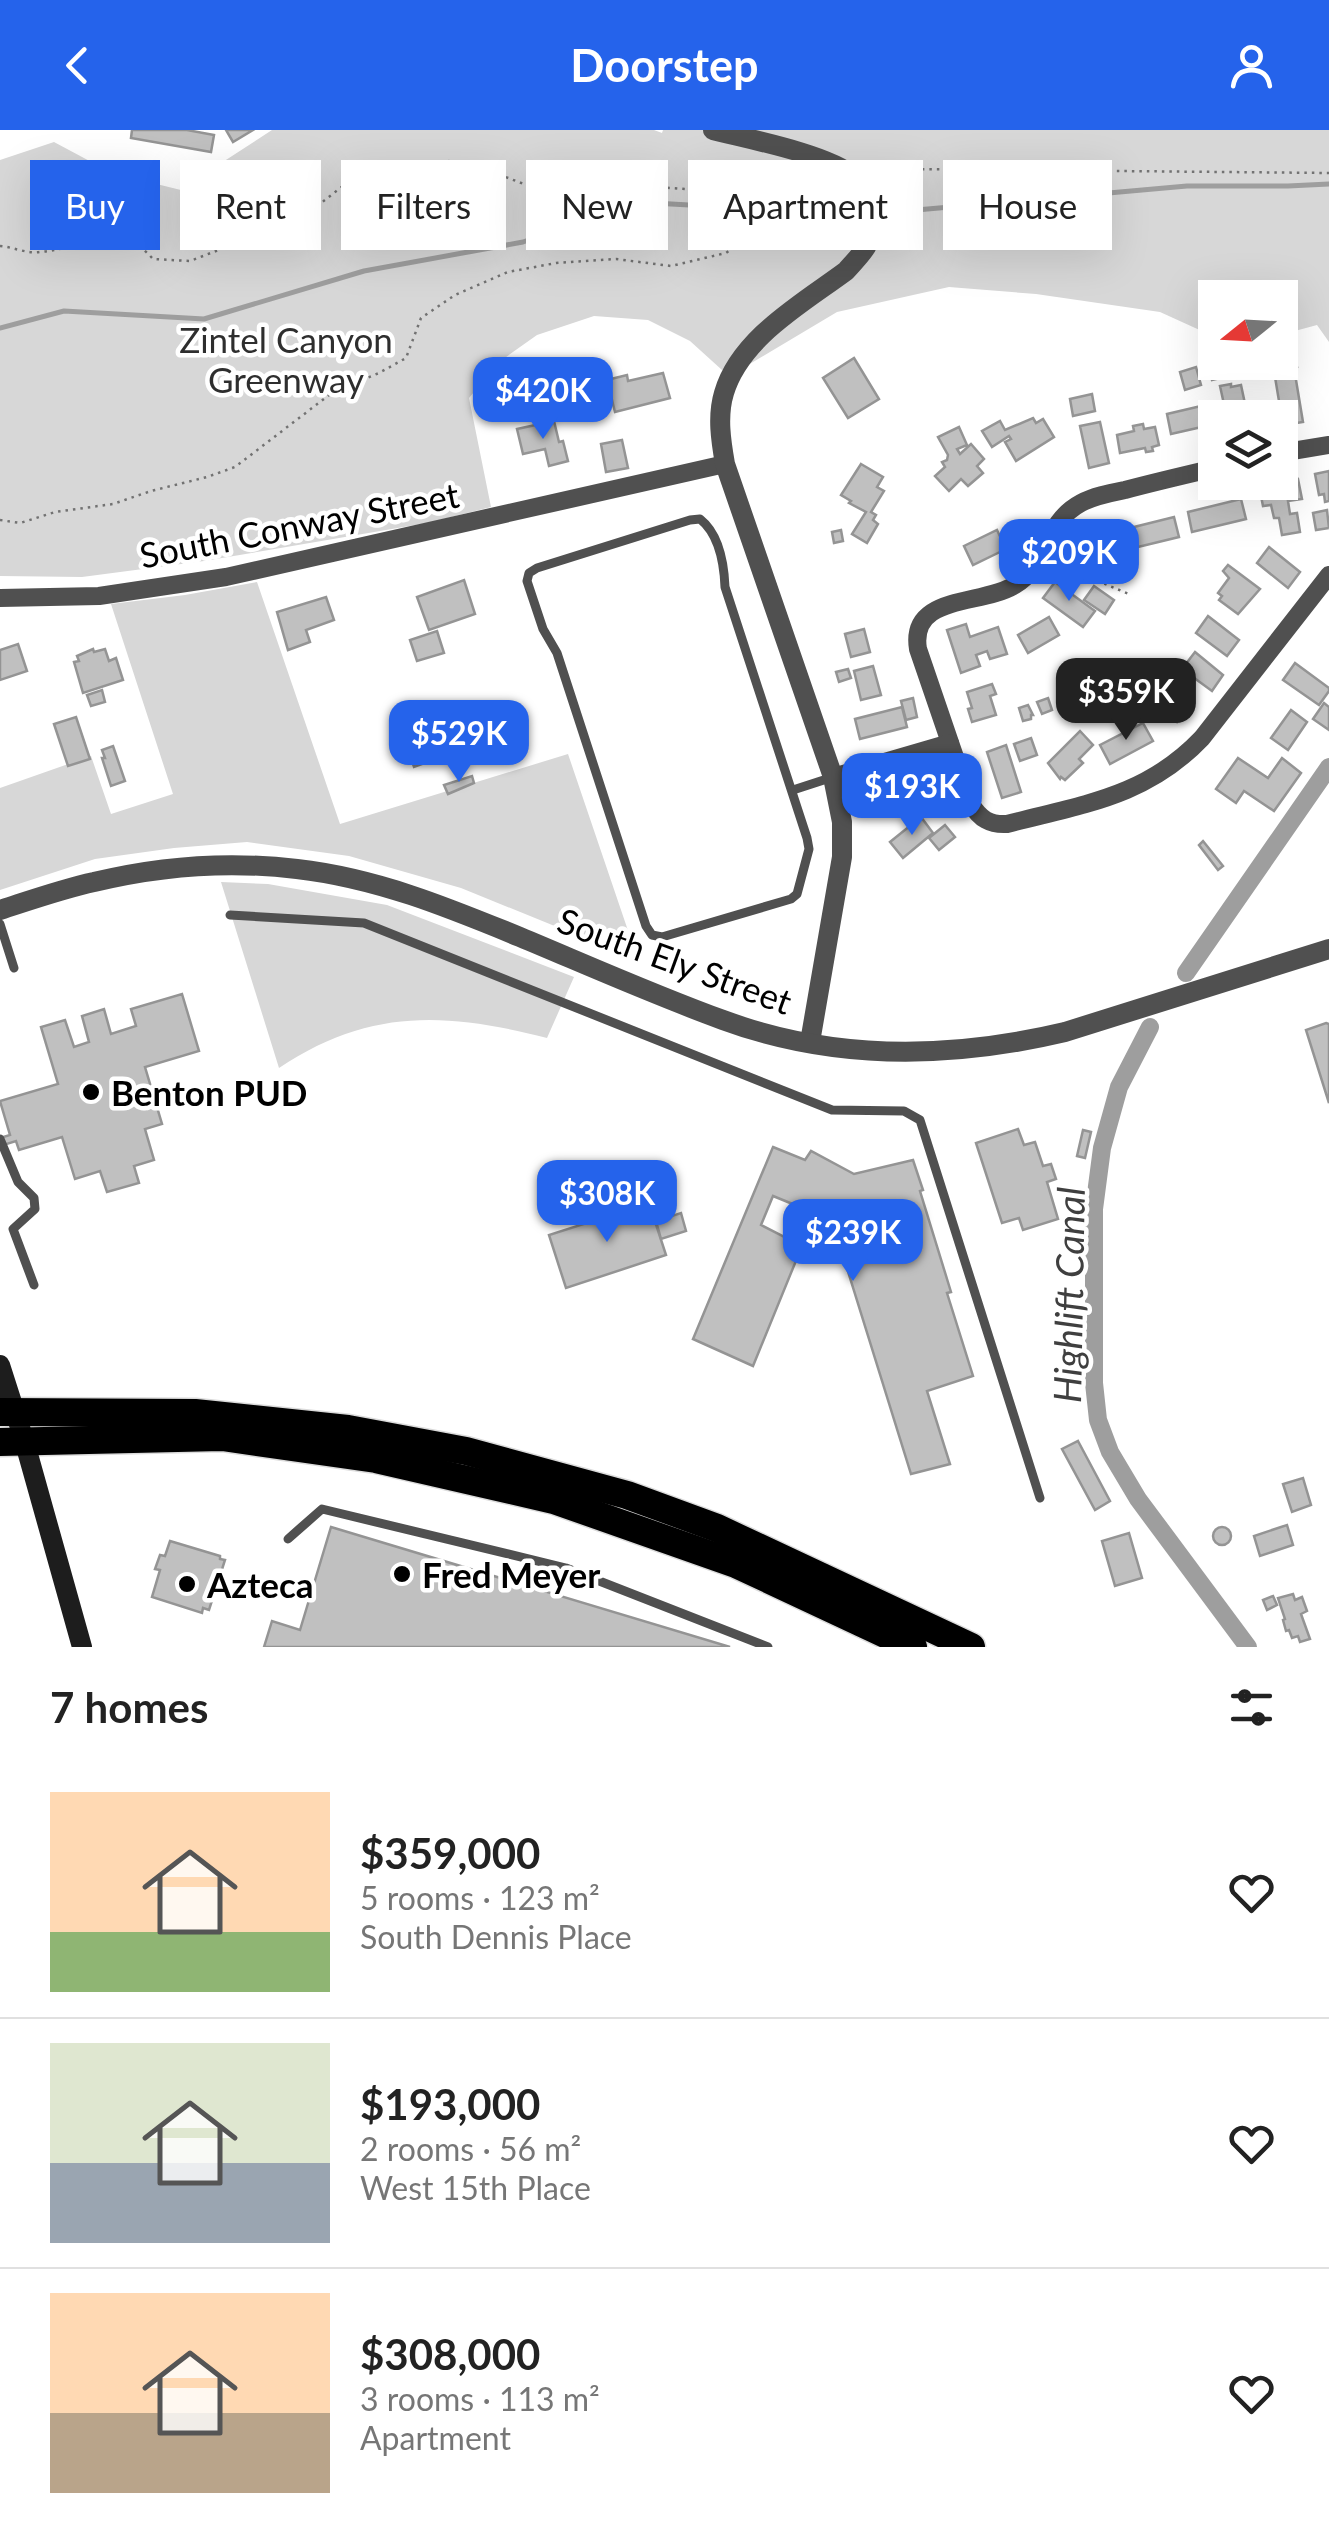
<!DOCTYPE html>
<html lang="en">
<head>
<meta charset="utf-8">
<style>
	:root { --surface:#fff; --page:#f2f2f2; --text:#222; --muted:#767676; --line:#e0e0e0; --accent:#2563eb }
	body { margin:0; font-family:Lato,sans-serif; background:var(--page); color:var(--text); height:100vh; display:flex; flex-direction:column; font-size:38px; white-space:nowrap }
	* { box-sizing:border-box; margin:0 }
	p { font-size:32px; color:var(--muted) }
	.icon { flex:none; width:55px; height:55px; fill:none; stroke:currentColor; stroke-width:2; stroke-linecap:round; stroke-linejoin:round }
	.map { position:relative; height:1517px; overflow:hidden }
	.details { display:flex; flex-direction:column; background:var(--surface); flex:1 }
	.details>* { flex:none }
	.banner { position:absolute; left:30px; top:30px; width:1270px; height:90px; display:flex; gap:20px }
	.needle { width:65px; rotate:252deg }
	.tools { position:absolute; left:1198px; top:150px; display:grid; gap:20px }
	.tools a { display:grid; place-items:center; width:100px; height:100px; border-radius:0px; background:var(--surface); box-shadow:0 10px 40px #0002; font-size:50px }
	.price { position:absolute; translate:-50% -85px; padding:0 22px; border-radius:20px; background:var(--accent); color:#fff; font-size:32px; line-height:65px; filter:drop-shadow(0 2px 5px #0008) }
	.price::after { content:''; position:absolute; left:50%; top:60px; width:30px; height:22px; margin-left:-15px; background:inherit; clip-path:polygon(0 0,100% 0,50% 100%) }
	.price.active { background:#222; color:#fff }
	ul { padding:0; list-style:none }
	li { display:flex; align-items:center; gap:30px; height:250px; padding:0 50px }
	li+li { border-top:2px solid var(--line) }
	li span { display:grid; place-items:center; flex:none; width:280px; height:200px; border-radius:0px; color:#555 }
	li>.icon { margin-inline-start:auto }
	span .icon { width:120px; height:120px; fill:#fffc; stroke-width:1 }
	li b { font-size:42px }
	h2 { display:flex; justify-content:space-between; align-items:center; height:120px; padding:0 50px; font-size:42px }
	.pill { padding:0 35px; border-radius:0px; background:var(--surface); box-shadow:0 10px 40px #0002; font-size:35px; line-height:90px }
	.pill.active { background:var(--accent); color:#fff }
	header { display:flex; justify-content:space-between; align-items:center; height:130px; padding:0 50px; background:var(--accent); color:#fff; font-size:45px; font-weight:700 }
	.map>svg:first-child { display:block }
</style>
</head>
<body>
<header><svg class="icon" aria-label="back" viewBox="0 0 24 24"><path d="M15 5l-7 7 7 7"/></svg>Doorstep<svg class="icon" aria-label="person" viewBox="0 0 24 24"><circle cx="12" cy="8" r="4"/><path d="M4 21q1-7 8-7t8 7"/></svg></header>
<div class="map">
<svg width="1329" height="1517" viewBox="0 0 1329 1517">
	<rect width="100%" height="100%" fill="#fff"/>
	<g fill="#d7d7d7">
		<path d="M272,0H654L662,3L663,0H1329V212L1317,195L1280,205V168H1215V207L1160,182L1036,164L949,157L837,182L748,235L722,240L690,211L648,190L594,186L537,205L499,232L469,268L491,377L427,393L204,431L82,447L0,446V30L54,12L112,43L197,64L212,39Z"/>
		<path d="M257,452L340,694L568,624L638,830L461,758L349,726L247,712L174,718L95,729L0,760V658L91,626L111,684L173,664L111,474L185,465Z"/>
		<path d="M221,752L268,754L387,775L574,847L547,908C446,882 369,878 279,938Z"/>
	</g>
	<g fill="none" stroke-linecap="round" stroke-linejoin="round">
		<g stroke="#9e9e9e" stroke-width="5">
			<path d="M905,81L1187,56H1288L1329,54"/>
			<path d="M0,198L64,181L204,189L364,141L523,112L636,72L833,83"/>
		</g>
		<g stroke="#9e9e9e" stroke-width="18">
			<path d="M1186,843L1329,637"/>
			<path d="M1150,897L1119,957L1102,1018L1094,1079V1253L1098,1290L1110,1322L1138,1369L1248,1517"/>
		</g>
	</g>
	<g fill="#c0c0c0" stroke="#949494" stroke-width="2.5">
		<path d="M132,0H187L214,5L211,22L131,8Z"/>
		<path d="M226,0H253L233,12Z"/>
		<path d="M1293,218L1297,237L1271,242L1269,232H1280V221Z"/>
		<path d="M854,228L879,269L848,288L823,248Z"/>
		<path d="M1215,232H1234L1237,244L1212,250L1208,234Z"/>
		<path d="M1196,237L1201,255L1185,260L1180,242Z"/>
		<path d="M663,243L670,268L615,282L607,250L627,245L628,251Z"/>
		<path d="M1295,244L1303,292L1283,295L1275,247Z"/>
		<path d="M1231,254V257L1241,255L1248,288H1227L1220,256Z"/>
		<path d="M1092,264L1095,281L1073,286L1070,269Z"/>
		<path d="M1201,276L1206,296L1171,304L1167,284Z"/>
		<path d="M1033,288L1036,293L1043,289L1054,307L1016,331L1005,312L1011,309L1009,306L992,317L982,301L1000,291L1005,300Z"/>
		<path d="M554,291L559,312L563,311L568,331L549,336L545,319L523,324L517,299Z"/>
		<path d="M1100,292L1109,333L1089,338L1080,296Z"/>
		<path d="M1143,294L1144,299L1155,297L1159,315L1152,317L1153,321L1146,322L1145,318L1120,323L1117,305L1134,301L1133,296Z"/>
		<path d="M959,297L967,315L957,319L960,324L971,314L984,329L977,336L983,343L968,356L961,349L949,361L935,346L945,337L942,332L947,330L948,325L938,307Z"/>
		<path d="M622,310L628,338L606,342L601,314Z"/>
		<path d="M861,334L883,347L877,357L884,361L871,382L876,385L873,390L878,394L867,413L852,404L866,382L849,373L851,371L841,365Z"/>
		<path d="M1329,341V371L1325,372L1324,364L1319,365L1315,344Z"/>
		<path d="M1298,349L1302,369L1288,371L1290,384L1297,383L1300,402L1282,405L1279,388H1274L1271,375L1263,376L1259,356Z"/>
		<path d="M1241,369L1246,389L1192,402L1188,382Z"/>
		<path d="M1327,380L1329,398L1316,400L1313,383Z"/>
		<path d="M1174,387L1179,407L1138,417L1134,397Z"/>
		<path d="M1104,391L1121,402L1096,439L1078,428Z"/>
		<path d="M841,400L843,411L834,413L832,402Z"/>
		<path d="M997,400L1006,419L973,435L964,416Z"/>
		<path d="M1269,417L1300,442L1288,458L1257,433Z"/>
		<path d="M1228,435L1260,459L1238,484L1219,470L1222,466L1218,463L1229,448L1223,441Z"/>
		<path d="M464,450L475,484L429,500L417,467Z"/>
		<path d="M1055,452L1095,481L1083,497L1043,468Z"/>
		<path d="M1094,456L1114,470L1105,484L1084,470Z"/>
		<path d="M326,467L334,490L306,500L310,512L288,520L277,482Z"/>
		<path d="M1208,486L1239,510L1227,526L1196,503Z"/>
		<path d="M1049,487L1059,505L1028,523L1018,505Z"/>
		<path d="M966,494L970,507L998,497L1007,524L990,529L987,521L976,525L980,536L961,543L947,500Z"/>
		<path d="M864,499L870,522L851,527L845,504Z"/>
		<path d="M437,501L444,523L417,531L410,510Z"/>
		<path d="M18,514L27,541L0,550V520Z"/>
		<path d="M93,519L94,522L105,519L109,531L116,528L123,550L83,563L74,532L79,531L77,526Z"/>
		<path d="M1195,522L1223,545L1212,561L1182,539Z"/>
		<path d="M1295,533L1329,558V561L1319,575L1283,550Z"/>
		<path d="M873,536L881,565L861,570L854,541Z"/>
		<path d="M848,539L851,548L839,552L836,542Z"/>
		<path d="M1158,549L1190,576L1177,592L1145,565Z"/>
		<path d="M992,554L996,564L990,566L996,585L972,592L968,579L972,578L967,562Z"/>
		<path d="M102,560L105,572L91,576L87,565Z"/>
		<path d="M913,568L917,587L906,590L901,571Z"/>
		<path d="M1048,568L1052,580L1042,584L1037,572Z"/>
		<path d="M1324,573L1329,577V600L1313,589Z"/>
		<path d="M1028,575L1033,585H1031V589L1023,591L1019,578Z"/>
		<path d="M902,577L907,597L860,609L855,589Z"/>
		<path d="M1291,580L1307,592L1288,620L1271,608Z"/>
		<path d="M76,587L90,629L68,636L54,594Z"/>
		<path d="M419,589L433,630L414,637L400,595Z"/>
		<path d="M1143,593L1153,611L1110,634L1100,615Z"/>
		<path d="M1080,601L1093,615L1079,629L1083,633L1065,650L1061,647L1060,649L1048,633Z"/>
		<path d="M1031,608L1037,625L1020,631L1014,614Z"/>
		<path d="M1006,615L1021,662L1002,668L987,622Z"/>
		<path d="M113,616L125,651L111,656L102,628H105L102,620Z"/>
		<path d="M1238,628L1268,648L1282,628L1301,643L1274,681L1244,661L1236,673L1216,659Z"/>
		<path d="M472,646L474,653L448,664L444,655Z"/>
		<path d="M922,648L927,668L882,680L876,661L885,658L884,654L891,652L892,656Z"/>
		<path d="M937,650L943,667L931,670L927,653Z"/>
		<path d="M921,687L933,703L903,728L890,712Z"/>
		<path d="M945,695L955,707L939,720L929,708Z"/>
		<path d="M1203,711L1223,736L1218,740L1199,715Z"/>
		<path d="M182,864L199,921L145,937L162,994L145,999L154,1030L134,1036L139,1053L107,1062L100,1041L75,1049L62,1007L19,1020L16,1011L0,1016V1008L10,1005L0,971L58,954L41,897L65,890L74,917L89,912L82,886L104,879L111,904L136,896L131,879Z"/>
		<path d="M1326,893L1329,894V973L1306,900Z"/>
		<path d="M1018,999L1024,1015L1035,1012L1043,1036L1051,1034L1056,1049L1047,1052L1058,1089L1023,1100L1019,1088L1002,1093L976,1013Z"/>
		<path d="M1083,1000L1091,1002L1085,1028L1077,1026Z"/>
		<path d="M773,1017L805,1030L811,1021L854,1044L913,1030L923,1060L920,1061L951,1162L947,1163L973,1246L927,1261L950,1334L911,1344L832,1090L773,1066L761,1095L802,1116L753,1236L693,1209Z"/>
		<path d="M649,1073L666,1125L566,1158L549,1105Z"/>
		<path d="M681,1083L686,1101L661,1109L656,1091Z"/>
		<path d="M1078,1311L1110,1371L1095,1380L1062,1319Z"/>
		<path d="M1303,1348L1311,1375L1292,1382L1283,1354Z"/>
		<path d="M1287,1395L1293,1415L1260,1426L1254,1406Z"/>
		<circle cx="1222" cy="1406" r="9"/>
		<path d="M331,1397L730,1517H264L272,1491L300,1500Z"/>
		<path d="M1129,1403L1142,1448L1115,1456L1102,1411Z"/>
		<path d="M170,1411L220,1426V1429L225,1430L209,1480L203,1478L202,1483L152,1467L160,1440L155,1439L160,1425L165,1426Z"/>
		<path d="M1293,1464L1295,1470L1302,1467L1307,1481L1301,1484L1310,1509L1300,1512L1298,1506L1292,1508L1289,1500L1286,1501L1283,1490L1285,1489L1278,1468Z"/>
		<path d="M1273,1466L1277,1475L1267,1480L1263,1470Z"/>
	</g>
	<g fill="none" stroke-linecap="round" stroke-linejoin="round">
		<defs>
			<g id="trunk">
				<path d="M0,1282L195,1283L348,1299L466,1321L627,1365L717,1398L971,1517"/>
				<path d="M0,1312L222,1307L376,1329L554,1370L736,1434L913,1517"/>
			</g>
		</defs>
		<use href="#trunk" stroke="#dbdbdb" stroke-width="31"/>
		<g stroke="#727272" stroke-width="2.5" stroke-dasharray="2.5 5" stroke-linecap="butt">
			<path d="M877,42L908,39L1329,43"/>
			<path d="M0,116C13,117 27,124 40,122C83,119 118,89 153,129L190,131L302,88L348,52L367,44L399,41L448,31L480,37L534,58L559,57L583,62L619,54L710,61L753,71L777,90"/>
			<path d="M0,390L20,393L55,382L113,374L151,361L207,347L235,337L333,262L379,243L406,228L421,188L455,165L508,142L556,133L616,129L671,136L726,123L769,93L790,89L831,52"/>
			<path d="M1056,433L1131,465"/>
		</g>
		<g stroke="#505050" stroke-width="9">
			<path d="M700,389C719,404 724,433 725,457L807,708L809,719L797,764L791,769L662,807L652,805L646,796L557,523L543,499L527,451L529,443L537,438L690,390Z"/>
			<path d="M793,660L833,647"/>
			<path d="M230,785L364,793L832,980L904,981L920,990L1040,1368"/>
			<path d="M0,794L14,838"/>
			<path d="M0,1009L18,1052L34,1068L35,1079L13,1099L34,1155"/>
			<path d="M288,1409L322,1379L566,1438L768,1517"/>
		</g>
		<g stroke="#505050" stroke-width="18">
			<path d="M1280,323L1329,315"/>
			<path d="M1215,338C1185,345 1155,352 1125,360C1110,363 1094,366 1081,373C1042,394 1050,434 1015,455C981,476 909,464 918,519L971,674C980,689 990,695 1007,694C1083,674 1146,667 1202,608L1329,445"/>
			<path d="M0,468L99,466L226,447L725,334"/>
			<path d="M833,647L950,613"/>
		</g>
		<g stroke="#505050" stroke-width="20">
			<path d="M713,0C748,9 827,24 853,46C873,62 879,94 866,117C861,125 853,133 846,141C803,173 740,208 724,263C717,286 721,311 725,334L833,647L842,692V727L810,912"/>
			<path d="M0,780C31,770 62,759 94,752C160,736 230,731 297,739C376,748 447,777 520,807C587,835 654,865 723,890C834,931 951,929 1065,902L1329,819"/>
		</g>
		<path stroke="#1d1d1d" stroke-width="20" d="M0,1235L24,1310L82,1517"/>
		<use href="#trunk" stroke="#000" stroke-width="28"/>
	</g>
	<g fill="#000" stroke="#fff" stroke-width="4">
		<circle cx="91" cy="962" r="10"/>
		<circle cx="402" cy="1444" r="10"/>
		<circle cx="187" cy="1454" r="10"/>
	</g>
	<g text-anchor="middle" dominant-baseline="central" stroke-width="9" stroke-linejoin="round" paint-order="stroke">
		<g font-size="35" fill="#2e2e2e" stroke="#fff">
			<text x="286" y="209">Zintel Canyon<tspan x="286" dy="40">Greenway</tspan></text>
		</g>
		<g font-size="35" fill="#000" stroke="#fff">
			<text transform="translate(299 394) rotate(-11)">South Conway Street</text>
			<text transform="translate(675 830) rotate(20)">South Ely Street</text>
		</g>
		<g font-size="35" font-weight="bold" fill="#000" stroke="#fff" text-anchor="start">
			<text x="111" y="962">Benton PUD</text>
			<text x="422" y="1444">Fred Meyer</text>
			<text x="207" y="1454">Azteca</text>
		</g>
		<g font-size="38" font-style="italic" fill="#3f3f3f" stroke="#fff">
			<text transform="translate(1068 1165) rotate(-89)">Highlift Canal</text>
		</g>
	</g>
</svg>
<div class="tools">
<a><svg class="needle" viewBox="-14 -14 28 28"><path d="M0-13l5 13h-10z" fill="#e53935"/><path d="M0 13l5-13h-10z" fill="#767676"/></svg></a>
<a><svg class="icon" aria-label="layers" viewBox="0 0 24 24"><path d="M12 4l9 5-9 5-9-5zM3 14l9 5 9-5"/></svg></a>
</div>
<b class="price" style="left:543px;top:312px">$420K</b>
<b class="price" style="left:1069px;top:474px">$209K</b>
<b class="price active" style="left:1126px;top:613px">$359K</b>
<b class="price" style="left:459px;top:655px">$529K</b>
<b class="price" style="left:912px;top:708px">$193K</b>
<b class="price" style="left:607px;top:1115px">$308K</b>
<b class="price" style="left:853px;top:1154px">$239K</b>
<div class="banner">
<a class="pill active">Buy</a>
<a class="pill">Rent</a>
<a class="pill">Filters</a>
<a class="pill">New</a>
<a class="pill">Apartment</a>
<a class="pill">House</a>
</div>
</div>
<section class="details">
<h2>7 homes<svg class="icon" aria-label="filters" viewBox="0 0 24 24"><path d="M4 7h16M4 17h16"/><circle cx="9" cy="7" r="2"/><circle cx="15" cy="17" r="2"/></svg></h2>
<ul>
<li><span style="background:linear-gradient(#ffd9b3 70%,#8fb573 0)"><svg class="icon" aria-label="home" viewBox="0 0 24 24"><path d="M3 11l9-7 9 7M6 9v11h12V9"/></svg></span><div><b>$359,000</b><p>5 rooms · 123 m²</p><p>South Dennis Place</p></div><svg class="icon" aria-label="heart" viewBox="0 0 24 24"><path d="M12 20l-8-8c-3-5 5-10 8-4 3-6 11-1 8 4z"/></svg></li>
<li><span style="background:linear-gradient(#dfe7d0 60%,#9aa5b1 0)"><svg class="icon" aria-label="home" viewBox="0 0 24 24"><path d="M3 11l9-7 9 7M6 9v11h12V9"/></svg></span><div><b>$193,000</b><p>2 rooms · 56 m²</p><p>West 15th Place</p></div><svg class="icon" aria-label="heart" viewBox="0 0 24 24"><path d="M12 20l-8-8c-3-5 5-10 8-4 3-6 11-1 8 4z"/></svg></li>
<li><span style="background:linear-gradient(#ffd9b3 60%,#b9a48a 0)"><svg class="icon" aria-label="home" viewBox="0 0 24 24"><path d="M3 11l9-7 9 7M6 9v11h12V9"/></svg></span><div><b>$308,000</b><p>3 rooms · 113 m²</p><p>Apartment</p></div><svg class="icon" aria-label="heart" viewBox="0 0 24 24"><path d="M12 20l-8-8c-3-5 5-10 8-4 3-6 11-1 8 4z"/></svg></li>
</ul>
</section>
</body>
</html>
